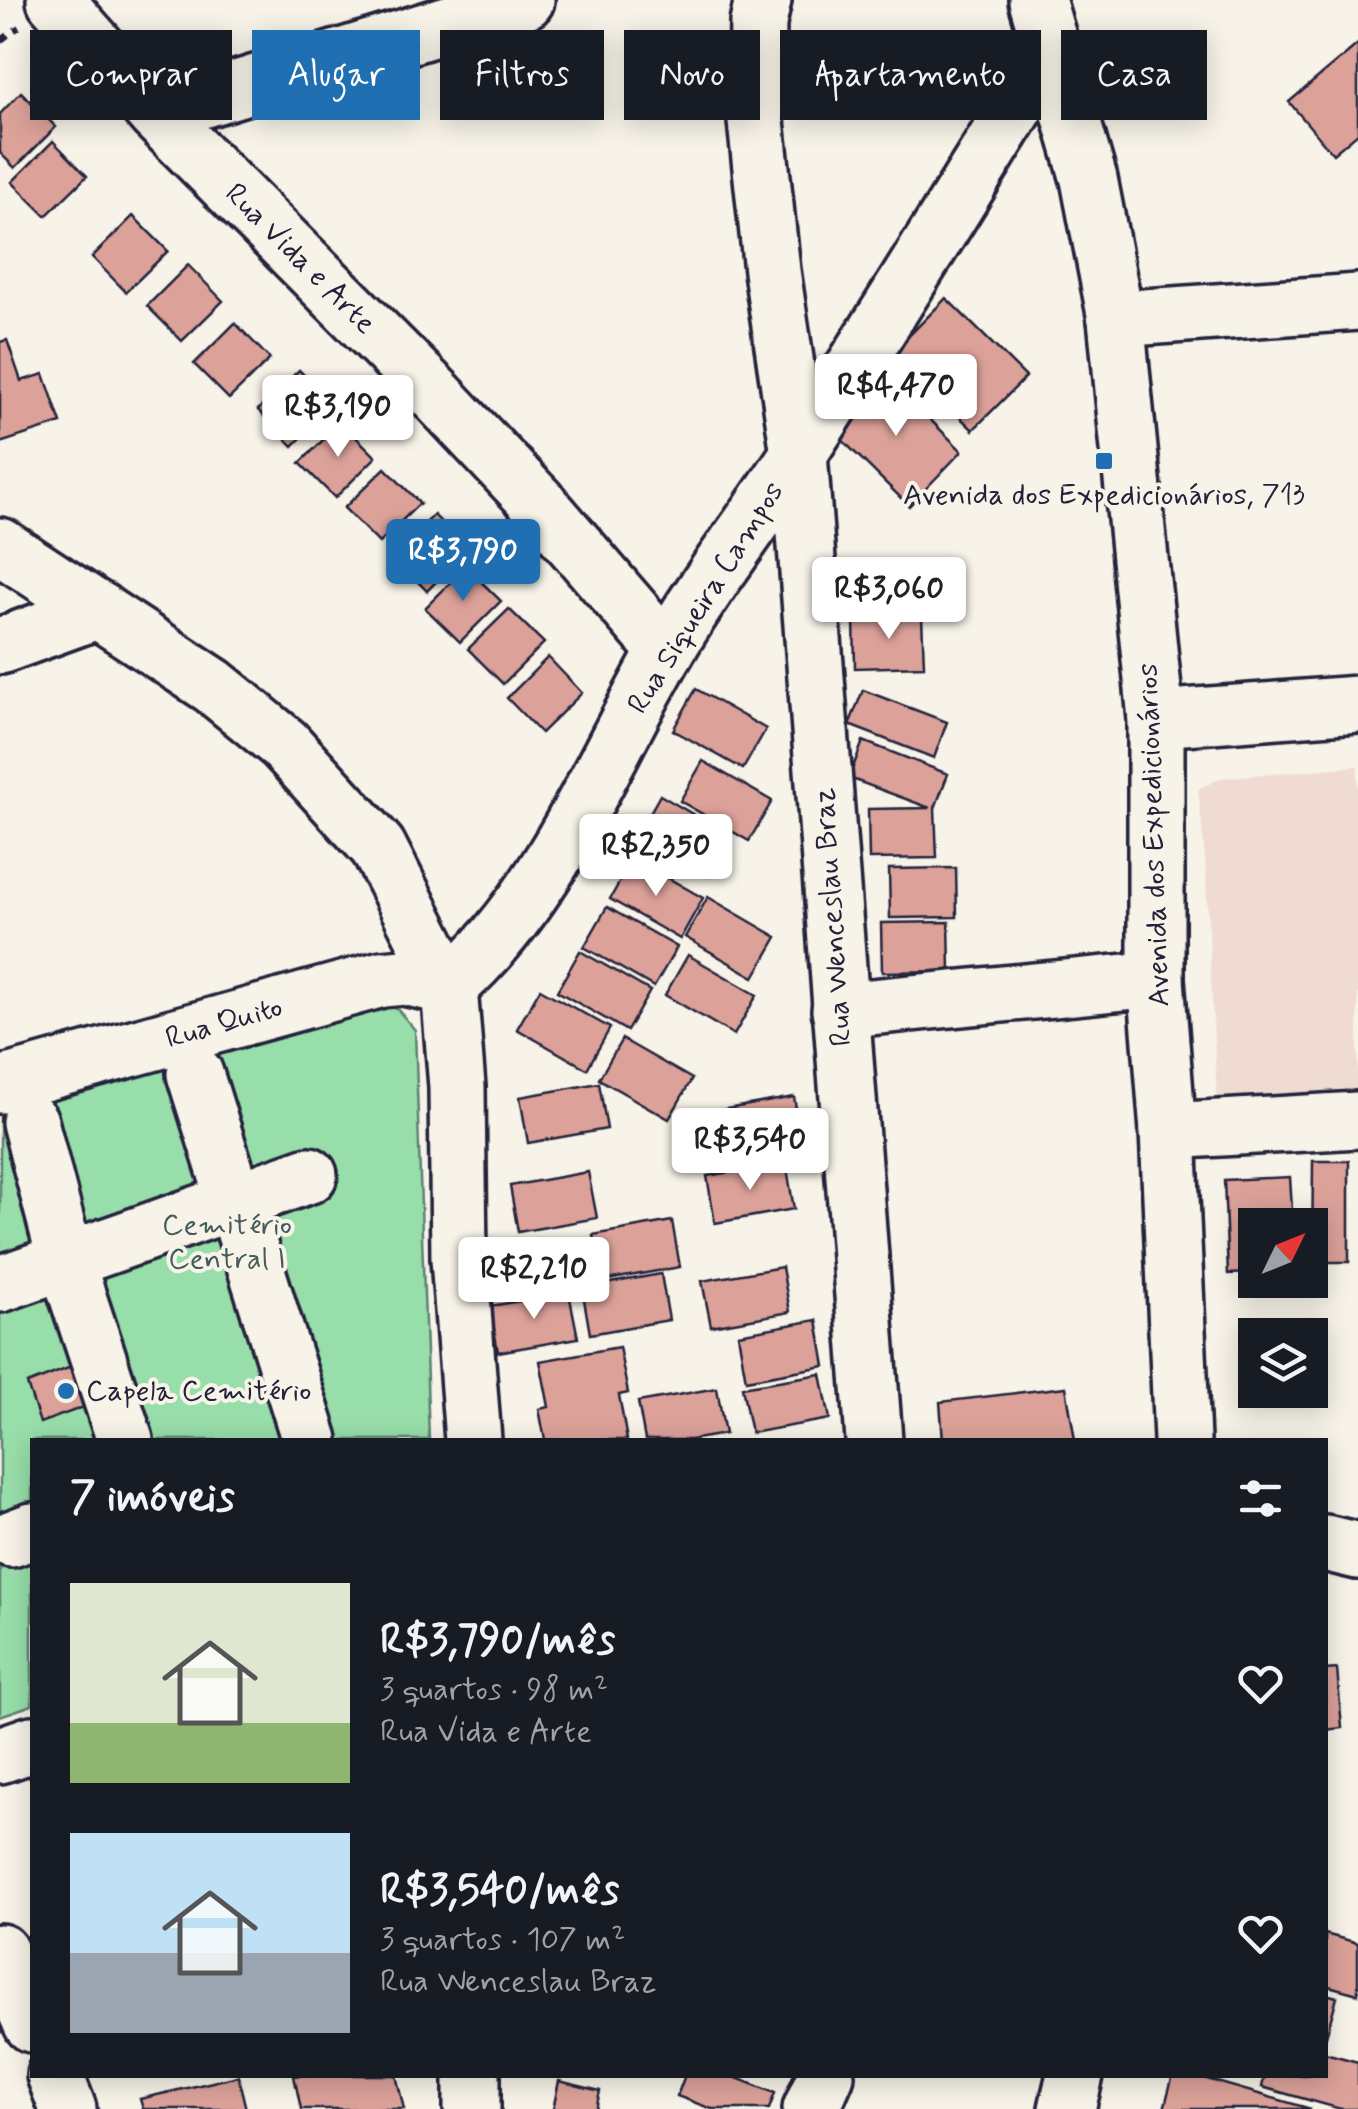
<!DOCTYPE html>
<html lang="pt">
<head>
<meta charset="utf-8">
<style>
	:root { --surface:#171b24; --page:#20242c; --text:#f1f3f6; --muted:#9ea1a6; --accent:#1f6fb2 }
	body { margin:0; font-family:Mynerve,sans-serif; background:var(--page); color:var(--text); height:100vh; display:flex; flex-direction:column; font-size:38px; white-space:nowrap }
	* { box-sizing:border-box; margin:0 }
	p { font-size:32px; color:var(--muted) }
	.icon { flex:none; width:55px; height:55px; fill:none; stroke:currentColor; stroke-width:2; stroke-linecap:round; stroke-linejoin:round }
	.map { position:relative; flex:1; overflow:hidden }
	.sheet { position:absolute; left:30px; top:1438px; width:1298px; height:640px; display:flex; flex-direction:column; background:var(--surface); border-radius:0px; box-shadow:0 5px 25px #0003 }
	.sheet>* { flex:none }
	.hud { position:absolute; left:30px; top:30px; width:1300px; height:90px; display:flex; gap:20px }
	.needle { width:65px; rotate:47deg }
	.fabs { position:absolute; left:1238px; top:1208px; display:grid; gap:20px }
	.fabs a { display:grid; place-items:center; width:90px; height:90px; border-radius:0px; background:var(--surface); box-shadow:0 5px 25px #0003; font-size:50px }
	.price { position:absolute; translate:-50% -85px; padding:0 22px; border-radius:10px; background:#fff; color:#222; font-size:32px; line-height:65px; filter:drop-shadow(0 2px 5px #0008) }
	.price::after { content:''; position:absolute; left:50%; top:60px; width:30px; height:22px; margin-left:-15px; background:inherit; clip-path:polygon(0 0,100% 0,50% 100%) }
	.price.on { background:var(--accent); color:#fff }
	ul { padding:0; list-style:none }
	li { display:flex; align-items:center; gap:30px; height:250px; padding:0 40px }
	li span { display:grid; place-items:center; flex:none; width:280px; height:200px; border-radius:0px; color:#555 }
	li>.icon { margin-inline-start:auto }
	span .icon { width:120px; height:120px; fill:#fffc; stroke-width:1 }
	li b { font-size:42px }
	h2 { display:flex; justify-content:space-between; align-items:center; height:120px; padding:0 40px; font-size:42px }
	.pill { padding:0 35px; border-radius:0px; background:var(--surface); box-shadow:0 5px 25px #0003; font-size:35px; line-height:90px }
	.pill.on { background:var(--accent); color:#fff }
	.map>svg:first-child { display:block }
</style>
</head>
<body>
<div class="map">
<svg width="1358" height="2109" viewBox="0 0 1358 2109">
	<rect width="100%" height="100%" fill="#f7f3e8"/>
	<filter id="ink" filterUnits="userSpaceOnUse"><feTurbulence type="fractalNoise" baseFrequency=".01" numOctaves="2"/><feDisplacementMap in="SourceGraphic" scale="20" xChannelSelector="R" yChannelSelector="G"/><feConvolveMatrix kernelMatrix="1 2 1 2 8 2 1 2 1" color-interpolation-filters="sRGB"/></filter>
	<g filter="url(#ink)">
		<path fill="#efdbd1" d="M1358,766V1093L1217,1100L1205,858L1198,789L1221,778Z"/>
		<path fill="#98deaa" stroke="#5d8072" stroke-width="2.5" d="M372,997L398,1010L415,1030L429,1440H32V1705L0,1716V1106Z"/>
		<g fill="#dca29a" stroke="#22223b" stroke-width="2.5">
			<path d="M1358,44V133L1333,154L1289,102Z"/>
			<path d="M21,92L56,127L15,168L0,153V114Z"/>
			<path d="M53,141L87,176L46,216L12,182Z"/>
			<path d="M133,216L168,251L126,292L92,257Z"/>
			<path d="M188,265L223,301L182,341L147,306Z"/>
			<path d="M946,298L1026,377L973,430L893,352Z"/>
			<path d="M235,323L270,359L229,399L194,364Z"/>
			<path d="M7,340L21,381L44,374L61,423L0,443V342Z"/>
			<path d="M299,370L334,405L293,446L258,410Z"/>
			<path d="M883,373L962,451L909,506L829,427Z"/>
			<path d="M341,422L376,457L335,498L300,463Z"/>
			<path d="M385,468L420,503L379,543L344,508Z"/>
			<path d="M434,515L468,550L427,591L392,556Z"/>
			<path d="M466,567L501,601L460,642L425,608Z"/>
			<path d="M509,609L544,643L503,684L468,649Z"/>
			<path d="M922,617L924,666L855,668L854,618Z"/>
			<path d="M548,657L582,693L541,733L507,698Z"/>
			<path d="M696,689L766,729L743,769L673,730Z"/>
			<path d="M863,690L947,722L934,758L849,725Z"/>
			<path d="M863,741L948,774L935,808L937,858L869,859L868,809L930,808L849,778Z"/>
			<path d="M703,761L772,801L749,841L680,801Z"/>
			<path d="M660,795L730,836L707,876L637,836Z"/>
			<path d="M633,858L703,898L680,939L610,899Z"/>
			<path d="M956,868L957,917L890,918L889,869Z"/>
			<path d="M708,897L777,937L754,977L685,937Z"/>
			<path d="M607,907L677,947L654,987L584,947Z"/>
			<path d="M949,922L950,971L882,972L881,923Z"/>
			<path d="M580,951L650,991L627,1031L557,991Z"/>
			<path d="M688,955L757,995L734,1035L665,995Z"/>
			<path d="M540,989L610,1028L587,1069L517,1029Z"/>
			<path d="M622,1039L692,1079L669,1119L599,1079Z"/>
			<path d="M599,1083L607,1129L528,1143L520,1097Z"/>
			<path d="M794,1097L802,1143L723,1157L715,1111Z"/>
			<path d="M1313,1161H1349V1262H1312Z"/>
			<path d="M786,1163L794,1209L715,1223L707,1176Z"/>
			<path d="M588,1172L597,1218L518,1232L510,1186Z"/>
			<path d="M1290,1177L1293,1225H1255V1273L1228,1274L1224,1180Z"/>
			<path d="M672,1221L680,1267L601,1281L593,1235Z"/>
			<path d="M782,1267L790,1312L711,1326L702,1281Z"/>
			<path d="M661,1274L669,1320L590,1334L582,1288Z"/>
			<path d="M569,1293L578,1338L498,1352L490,1306Z"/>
			<path d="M817,1320L825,1366L746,1380L738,1334Z"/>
			<path d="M619,1347L628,1393L619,1395L627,1440H545L539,1409L549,1407L540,1361Z"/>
			<path d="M92,1359L106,1399L40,1423L27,1384Z"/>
			<path d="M821,1374L830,1419L751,1433L742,1387Z"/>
			<path d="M1066,1387L1075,1440H943L940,1402Z"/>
			<path d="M717,1388L725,1434L690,1440H645L638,1402Z"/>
			<path d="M1337,1669L1342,1728L1325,1730V1670Z"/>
			<path d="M1325,1934L1358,1943V1994L1325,1985Z"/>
			<path d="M1325,1994L1337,1997L1325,2040Z"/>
			<path d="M1325,2053L1358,2062V2109H1341L1262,2087L1265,2075H1325Z"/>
			<path d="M300,2075H396L404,2109H301L294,2076Z"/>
			<path d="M685,2075H729L775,2093L769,2109H712L677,2096Z"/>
			<path d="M1173,2075H1193L1311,2109H1164Z"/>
			<path d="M238,2076L246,2109H143L140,2099Z"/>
			<path d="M559,2081L600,2091L596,2109H553Z"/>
		</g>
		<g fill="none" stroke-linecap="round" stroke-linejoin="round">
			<defs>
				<g id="minor">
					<path d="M55,0L156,114L438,397L543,508L666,651"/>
					<path d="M763,0L758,23L756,121L772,271L799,454L874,1440"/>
					<path d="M1037,0L1089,179L1116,319L1156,719V979L1168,1131L1182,1440"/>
					<path d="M156,114L526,0"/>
					<path d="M1116,319L1358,302"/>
					<path d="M0,546L213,686L284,744L378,847L449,987L457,1087L459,1259L473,1440"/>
					<path d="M0,646L99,610"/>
					<path d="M1156,719L1358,704"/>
					<path d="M449,987C550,899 599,767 665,653C705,584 756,520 800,452C886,319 968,184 1052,49"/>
					<path d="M840,1010L1156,979"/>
					<path d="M195,1074L310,1440"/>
					<path d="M0,1085L382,979L404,977L449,987"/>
					<path d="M30,1122L66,1261L125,1440"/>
					<path d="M1168,1131L1358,1120"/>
					<path d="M0,1284L309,1175"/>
					<path d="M11,1539L32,1531"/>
					<path d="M1325,1543L1358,1551"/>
					<path d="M0,1755L32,1744"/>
					<path d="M0,1952L32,2024"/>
					<path d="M55,2075L68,2109"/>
					<path d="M472,2109V2075"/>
					<path d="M811,2109L826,2075"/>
					<path d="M1067,2109L1075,2075"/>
				</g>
			</defs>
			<use href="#minor" stroke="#22223b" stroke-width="62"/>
			<path stroke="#22223b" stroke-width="6" stroke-dasharray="10 8" stroke-linecap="butt" d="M0,41L19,27"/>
			<use href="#minor" stroke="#f7f3e8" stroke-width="55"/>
		</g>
	</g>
	<g fill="#1f6fb2" stroke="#f7f3e8" stroke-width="4">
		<rect x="1094" y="451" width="20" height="20" rx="5"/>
		<circle cx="66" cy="1391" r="10"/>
	</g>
	<g text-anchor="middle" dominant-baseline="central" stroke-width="8" stroke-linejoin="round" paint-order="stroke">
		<g font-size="30" fill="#22223b" stroke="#f7f3e8">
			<text transform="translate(300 259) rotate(45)">Rua Vida e Arte</text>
			<text transform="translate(706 598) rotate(-58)">Rua Siqueira Campos</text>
			<text transform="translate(1154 835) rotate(-92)">Avenida dos Expedicionários</text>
			<text transform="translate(833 917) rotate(-94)">Rua Wenceslau Braz</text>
			<text transform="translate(224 1023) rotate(-16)">Rua Quito</text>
		</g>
		<g font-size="30" fill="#22223b" stroke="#f7f3e8">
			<text x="1104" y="495">Avenida dos Expedicionários, 713</text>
			<text x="86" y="1391" text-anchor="start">Capela Cemitério</text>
		</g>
		<g font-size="30" fill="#455a5c" stroke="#f7f3e8">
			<text x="227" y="1225">Cemitério<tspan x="227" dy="34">Central I</tspan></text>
		</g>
	</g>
</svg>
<div class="fabs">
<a><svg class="needle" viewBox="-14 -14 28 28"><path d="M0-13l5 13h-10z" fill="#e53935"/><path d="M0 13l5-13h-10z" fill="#9ea1a6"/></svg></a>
<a><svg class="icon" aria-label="layers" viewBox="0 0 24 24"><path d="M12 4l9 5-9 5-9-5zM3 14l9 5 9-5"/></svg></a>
</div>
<b class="price" style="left:896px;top:439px">R$4,470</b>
<b class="price" style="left:338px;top:460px">R$3,190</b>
<b class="price on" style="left:463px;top:604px">R$3,790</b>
<b class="price" style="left:889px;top:642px">R$3,060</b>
<b class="price" style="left:656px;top:899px">R$2,350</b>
<b class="price" style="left:750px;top:1193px">R$3,540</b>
<b class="price" style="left:534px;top:1322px">R$2,210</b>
<div class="hud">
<a class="pill">Comprar</a>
<a class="pill on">Alugar</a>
<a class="pill">Filtros</a>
<a class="pill">Novo</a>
<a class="pill">Apartamento</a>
<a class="pill">Casa</a>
</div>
<section class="sheet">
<h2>7 imóveis<svg class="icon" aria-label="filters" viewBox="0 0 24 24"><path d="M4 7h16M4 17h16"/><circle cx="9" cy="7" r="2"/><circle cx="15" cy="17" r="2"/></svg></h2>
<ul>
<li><span style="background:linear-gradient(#dfe7d0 70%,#8fb573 0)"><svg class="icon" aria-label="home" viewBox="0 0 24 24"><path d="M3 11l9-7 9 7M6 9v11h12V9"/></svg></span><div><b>R$3,790/mês</b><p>3 quartos · 98 m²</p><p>Rua Vida e Arte</p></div><svg class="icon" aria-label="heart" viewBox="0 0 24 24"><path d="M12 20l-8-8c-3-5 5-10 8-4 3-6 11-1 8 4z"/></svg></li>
<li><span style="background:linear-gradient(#bfe0f5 60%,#9aa5b1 0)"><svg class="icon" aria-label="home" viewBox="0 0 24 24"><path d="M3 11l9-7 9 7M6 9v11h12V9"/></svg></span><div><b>R$3,540/mês</b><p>3 quartos · 107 m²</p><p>Rua Wenceslau Braz</p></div><svg class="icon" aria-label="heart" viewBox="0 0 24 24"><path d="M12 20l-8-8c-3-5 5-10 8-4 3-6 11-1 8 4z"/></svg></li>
</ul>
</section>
</div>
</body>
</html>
